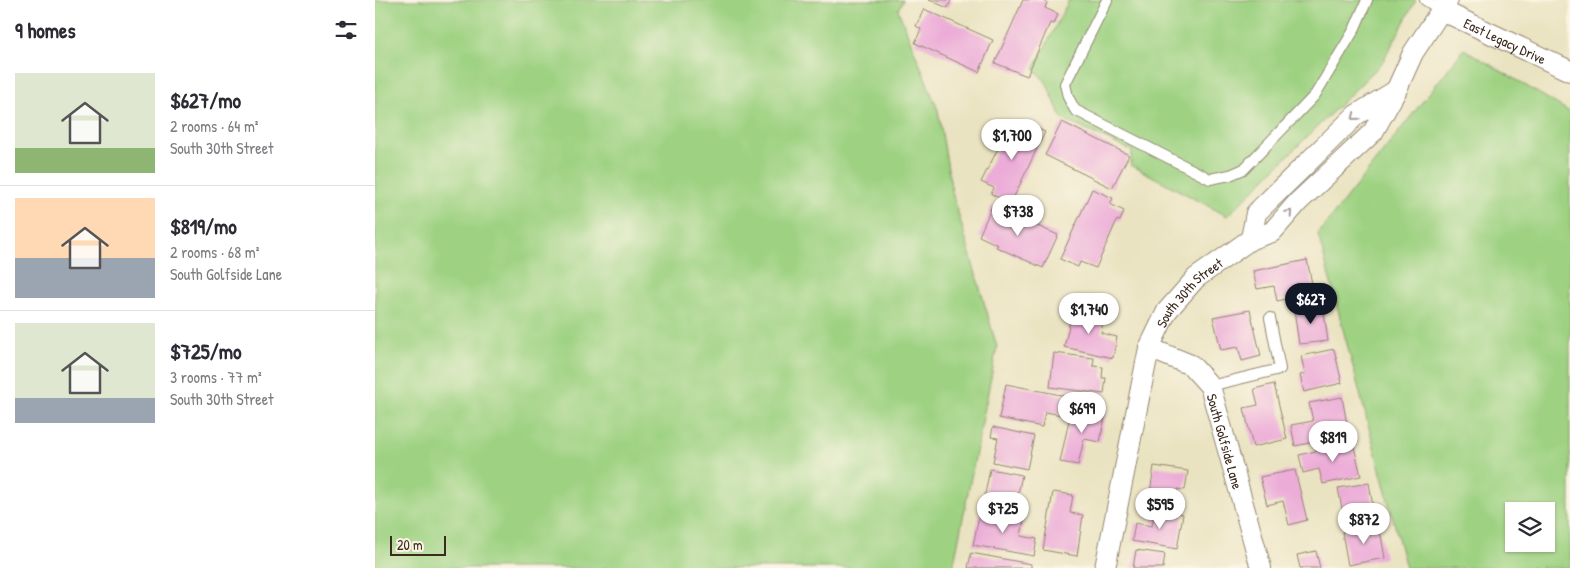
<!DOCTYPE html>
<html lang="en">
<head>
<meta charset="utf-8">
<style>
	:root { --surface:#fff; --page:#f2f2f3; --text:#2b2b33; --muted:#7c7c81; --line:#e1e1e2; --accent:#111827 }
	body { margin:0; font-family:"Patrick Hand",sans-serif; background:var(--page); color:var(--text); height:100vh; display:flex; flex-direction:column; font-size:19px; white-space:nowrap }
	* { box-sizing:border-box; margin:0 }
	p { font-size:16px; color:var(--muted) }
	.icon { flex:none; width:28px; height:28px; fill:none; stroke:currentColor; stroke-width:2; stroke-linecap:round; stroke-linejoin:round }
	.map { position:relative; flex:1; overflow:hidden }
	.panel { display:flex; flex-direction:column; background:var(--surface); width:375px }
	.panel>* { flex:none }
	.fabs { position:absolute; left:1130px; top:502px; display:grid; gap:10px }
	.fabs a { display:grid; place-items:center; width:50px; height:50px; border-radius:0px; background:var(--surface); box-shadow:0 1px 4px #0004; font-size:25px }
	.scale { position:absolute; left:15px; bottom:12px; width:56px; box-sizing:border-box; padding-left:5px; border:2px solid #3b2a1e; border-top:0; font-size:14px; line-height:18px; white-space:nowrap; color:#3b2a1e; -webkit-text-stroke:4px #fcf5e5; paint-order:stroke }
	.price { position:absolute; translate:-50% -42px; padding:0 11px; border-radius:18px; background:#fff; color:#222; font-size:16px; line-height:32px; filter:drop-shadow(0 1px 2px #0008) }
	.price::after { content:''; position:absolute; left:50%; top:30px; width:15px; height:11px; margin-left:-8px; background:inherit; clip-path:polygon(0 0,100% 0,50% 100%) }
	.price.active { background:var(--accent); color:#fff }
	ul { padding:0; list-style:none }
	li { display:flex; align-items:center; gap:15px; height:125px; padding:0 15px }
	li+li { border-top:1px solid var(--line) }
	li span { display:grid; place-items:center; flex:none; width:140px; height:100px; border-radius:0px; color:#555 }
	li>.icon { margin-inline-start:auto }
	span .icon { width:60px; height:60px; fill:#fffc; stroke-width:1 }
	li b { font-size:21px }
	h2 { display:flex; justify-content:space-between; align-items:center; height:60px; padding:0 15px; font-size:21px }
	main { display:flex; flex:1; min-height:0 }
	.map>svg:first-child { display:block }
</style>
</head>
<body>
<main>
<section class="panel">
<h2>9 homes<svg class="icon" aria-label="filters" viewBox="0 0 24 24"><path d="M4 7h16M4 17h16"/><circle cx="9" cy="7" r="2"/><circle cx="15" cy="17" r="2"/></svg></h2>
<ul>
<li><span style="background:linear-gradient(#dfe7d0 75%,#8fb573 0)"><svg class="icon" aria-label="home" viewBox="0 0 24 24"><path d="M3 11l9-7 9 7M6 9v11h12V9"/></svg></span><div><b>$627/mo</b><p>2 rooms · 64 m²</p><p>South 30th Street</p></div></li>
<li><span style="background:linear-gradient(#ffd9b3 60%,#9aa5b1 0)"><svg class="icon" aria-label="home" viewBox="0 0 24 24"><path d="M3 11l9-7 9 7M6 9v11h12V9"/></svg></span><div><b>$819/mo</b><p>2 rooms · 68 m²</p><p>South Golfside Lane</p></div></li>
<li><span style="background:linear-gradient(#dfe7d0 75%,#9aa5b1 0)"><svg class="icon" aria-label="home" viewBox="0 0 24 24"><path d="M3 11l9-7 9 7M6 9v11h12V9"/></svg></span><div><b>$725/mo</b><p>3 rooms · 77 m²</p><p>South 30th Street</p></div></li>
</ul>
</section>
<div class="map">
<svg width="1195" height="568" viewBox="0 0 1195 568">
	<rect width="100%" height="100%" fill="#fcf5e5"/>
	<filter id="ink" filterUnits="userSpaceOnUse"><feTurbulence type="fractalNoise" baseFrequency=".02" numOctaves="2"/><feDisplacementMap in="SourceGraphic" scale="10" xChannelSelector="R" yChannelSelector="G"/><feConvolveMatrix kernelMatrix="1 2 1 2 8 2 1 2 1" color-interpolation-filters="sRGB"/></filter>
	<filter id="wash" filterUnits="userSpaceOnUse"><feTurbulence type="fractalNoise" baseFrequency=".0096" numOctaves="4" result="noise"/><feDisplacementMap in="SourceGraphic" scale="20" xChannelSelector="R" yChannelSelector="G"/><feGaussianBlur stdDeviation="1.12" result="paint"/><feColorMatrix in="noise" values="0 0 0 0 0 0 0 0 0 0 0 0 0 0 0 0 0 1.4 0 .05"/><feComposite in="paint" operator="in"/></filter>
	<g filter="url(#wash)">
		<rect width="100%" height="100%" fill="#eae3c1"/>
		<g fill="#9ed282" stroke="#6c7e50" fill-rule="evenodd">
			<path d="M0,0H528L523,10L563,110L577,192L622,347L578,568H0Z"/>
			<path d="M694,0H1041L1007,63L852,216L756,165L757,151L687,119L671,82L659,69Z"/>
			<path d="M1089,49L1195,112V568H1031L943,234ZM1139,511H1171V544H1139Z"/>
		</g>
		<g id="blocks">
			<g fill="#ecacd8">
				<path d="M554,0H576L573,8Z"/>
				<path d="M648,0H668L672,2L670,8L683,14L679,24L675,23L652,76L620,63Z"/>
				<path d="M549,9L618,40L604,72L540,43L546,29L541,26Z"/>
				<path d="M687,122L754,155L737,188L670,155Z"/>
				<path d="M652,124L670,132L636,203L616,194L619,188L606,182L635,125L649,131Z"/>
				<path d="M717,189L738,198L735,204L749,211L745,221L742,220L721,268L705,262L703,267L685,259Z"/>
				<path d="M617,206L683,235L668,268L621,247L623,245L604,236Z"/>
				<path d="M932,260L939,293L902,301L899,286L882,289L878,271Z"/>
				<path d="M948,306L953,341L924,344L919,310Z"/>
				<path d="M698,309L729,316L726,333L742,337L738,358L689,347Z"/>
				<path d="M875,310L886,356L867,361L863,347L846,350L838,317Z"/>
				<path d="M959,349L967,383L929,392L925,375L930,374L926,356Z"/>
				<path d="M679,353L719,358L718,366L728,367L727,378H731L729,394L675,387Z"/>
				<path d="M631,384L691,396L687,415L670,412L667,427L624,418Z"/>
				<path d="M899,384L912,439L878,447L869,408L883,405L879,389Z"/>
				<path d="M967,397L974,435L920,446L916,425L938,421L934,403Z"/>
				<path d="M715,409L731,412L725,442L709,439L703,465L685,462L696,411L714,414Z"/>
				<path d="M618,427L659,436L652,469L618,462L623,438L616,437Z"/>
				<path d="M978,442L986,476L948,484L944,469L928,473L924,455Z"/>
				<path d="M779,466L813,471L810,490L803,489L801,504L774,500Z"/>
				<path d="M615,469L647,475L643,494L638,493L635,509L608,504Z"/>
				<path d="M920,470L932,520L914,525L908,501L892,505L885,477Z"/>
				<path d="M994,483L1000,518L970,524L963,488Z"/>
				<path d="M678,492L698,495L695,513L708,515L702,556L668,550Z"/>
				<path d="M780,509L808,514L802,549L757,541L760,523L777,526Z"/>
				<path d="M605,511L649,519L646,536L662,539L659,556L598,545Z"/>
				<path d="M1004,525L1010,558L973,565L967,532Z"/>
				<path d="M761,550L790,554L788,568H758Z"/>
				<path d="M941,551L945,568H925L922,555Z"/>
				<path d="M596,553L656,564V568H593Z"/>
			</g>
		</g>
	</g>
	<g filter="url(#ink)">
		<use href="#blocks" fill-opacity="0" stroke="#928670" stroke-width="1"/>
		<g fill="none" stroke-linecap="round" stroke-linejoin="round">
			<defs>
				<g id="service">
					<path d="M732,0L690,84L693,97L700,110L835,179L855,175L869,169L940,95L979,30L992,0"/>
					<path d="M1050,0L1066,10"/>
					<path d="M835,386L905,369L895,318"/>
				</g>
				<g id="minor">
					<path id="s1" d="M1066,10L1195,71"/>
					<path d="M876,239L881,213L981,115L1020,91"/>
					<path id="s2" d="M774,348L816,365L835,386L886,568"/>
					<path id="s3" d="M730,568L774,348L792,311L821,278L876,239L897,232L923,202L998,132L1021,91L1038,53L1073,0"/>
				</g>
			</defs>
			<use href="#service" stroke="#928670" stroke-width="12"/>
			<use href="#minor" stroke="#928670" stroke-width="22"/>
			<use href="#service" stroke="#fff" stroke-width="10"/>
			<use href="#minor" stroke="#fff" stroke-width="20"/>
		</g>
		<defs><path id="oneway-chevron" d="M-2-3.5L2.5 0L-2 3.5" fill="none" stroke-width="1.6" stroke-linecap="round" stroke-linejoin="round" transform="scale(1.25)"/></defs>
		<g stroke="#a79f9a">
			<use href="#oneway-chevron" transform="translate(980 117) rotate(141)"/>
			<use href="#oneway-chevron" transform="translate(914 213) rotate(-49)"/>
		</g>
	</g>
	<g text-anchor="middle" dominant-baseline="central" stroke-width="4" stroke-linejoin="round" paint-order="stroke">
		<g font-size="14" fill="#3b2a1e" stroke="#fcf5e5">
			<text stroke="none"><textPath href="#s1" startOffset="71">East Legacy Drive</textPath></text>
			<text stroke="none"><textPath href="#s3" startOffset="294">South 30th Street</textPath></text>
			<text stroke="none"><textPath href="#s2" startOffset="131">South Golfside Lane</textPath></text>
		</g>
	</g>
</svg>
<div class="fabs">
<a><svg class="icon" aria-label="layers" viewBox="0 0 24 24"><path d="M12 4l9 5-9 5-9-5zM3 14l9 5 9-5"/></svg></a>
</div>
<div class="scale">20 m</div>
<b class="price" style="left:637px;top:161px">$1,700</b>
<b class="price" style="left:643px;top:237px">$738</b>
<b class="price active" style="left:936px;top:325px">$627</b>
<b class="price" style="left:714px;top:335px">$1,740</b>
<b class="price" style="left:707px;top:434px">$699</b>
<b class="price" style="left:958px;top:463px">$819</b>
<b class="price" style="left:785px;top:530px">$595</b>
<b class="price" style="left:628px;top:534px">$725</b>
<b class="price" style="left:989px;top:545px">$872</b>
</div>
</main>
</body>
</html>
